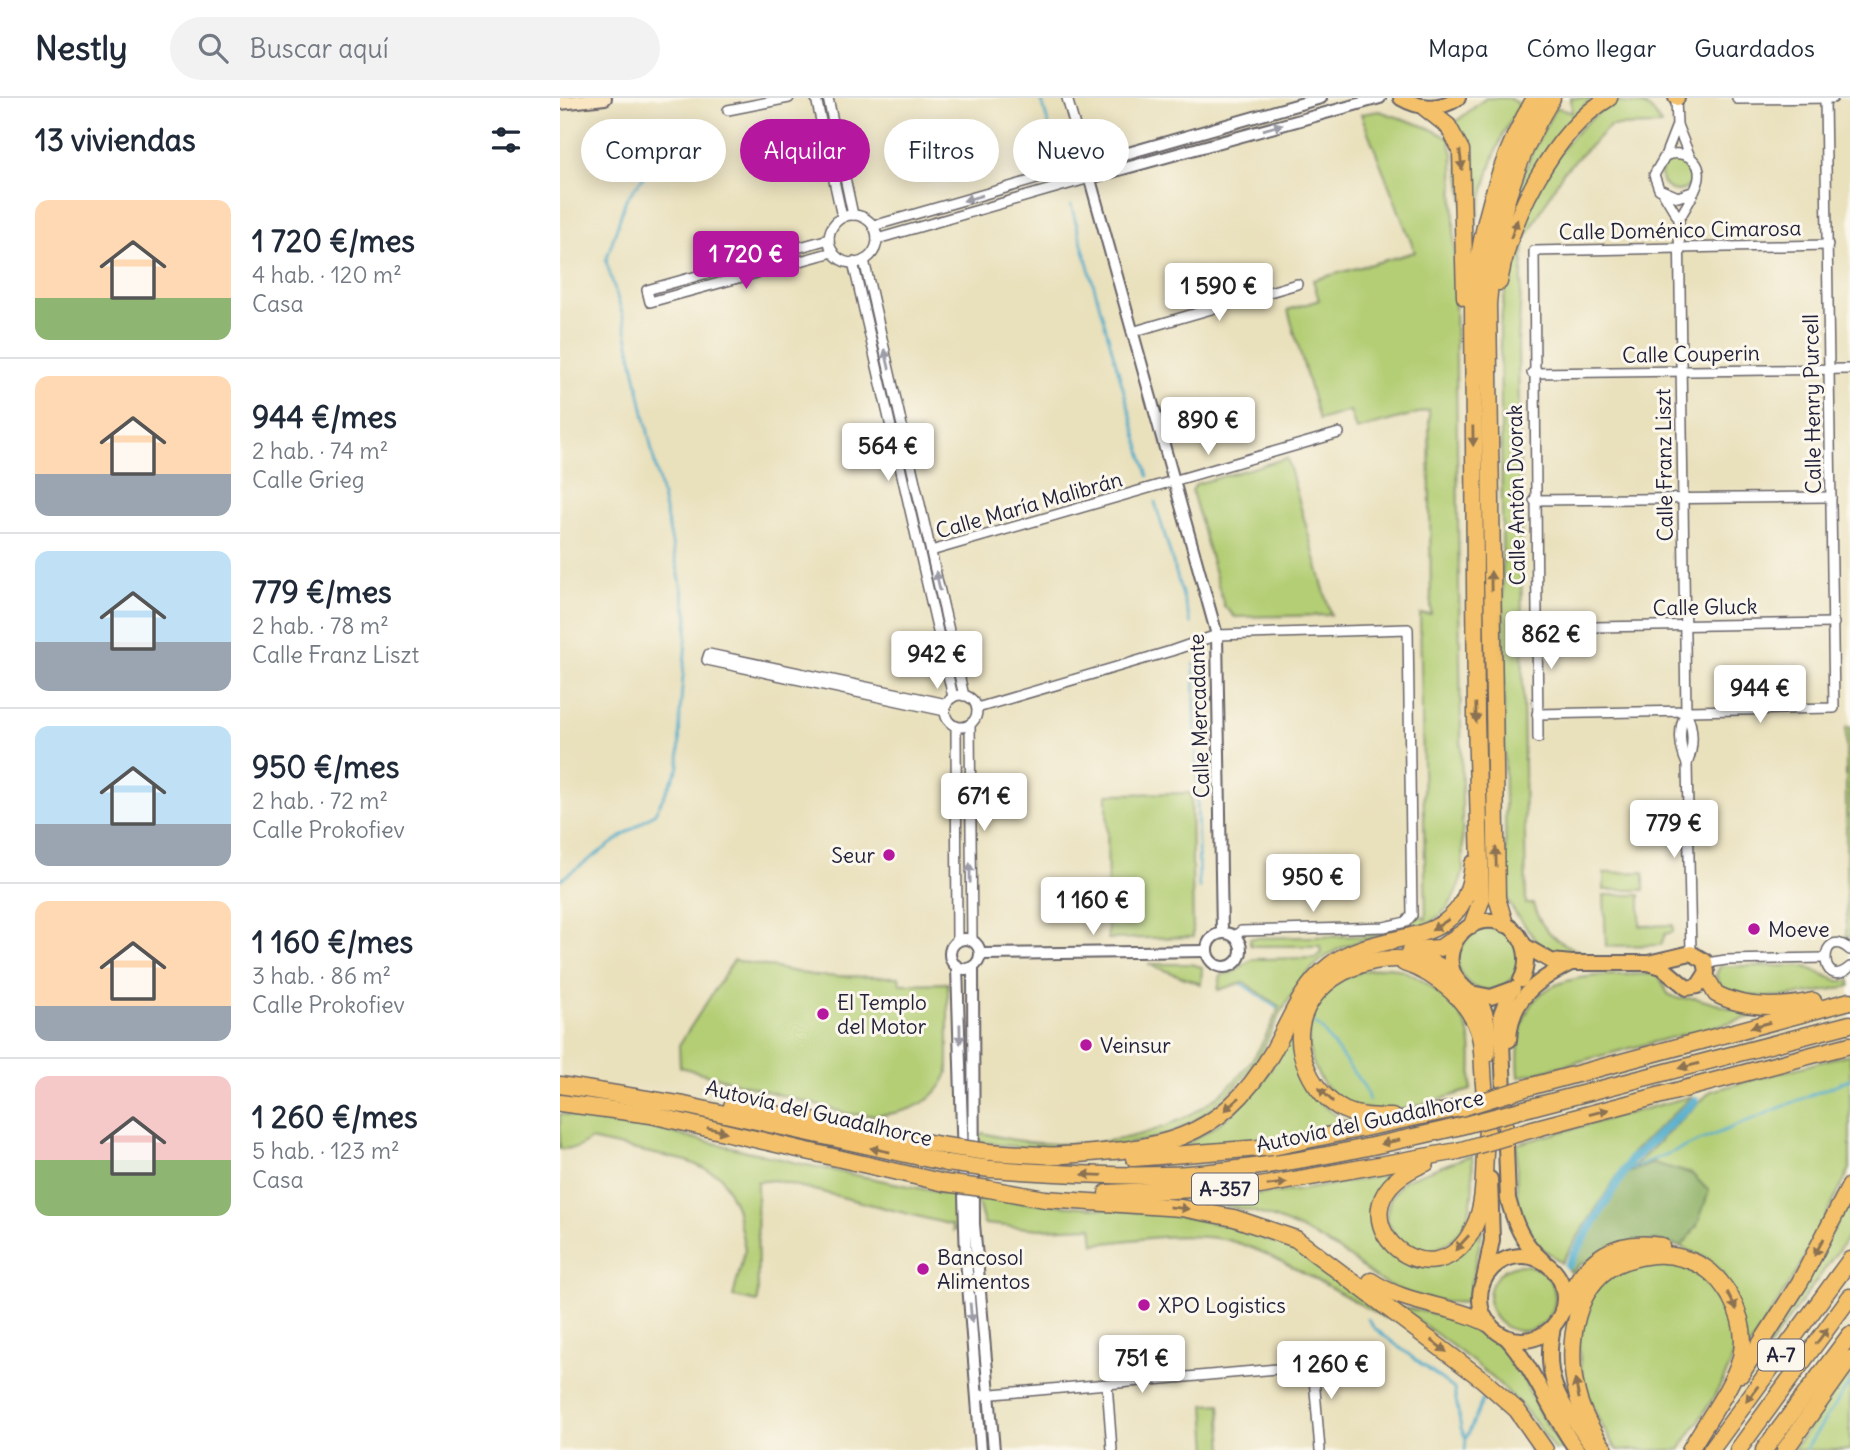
<!DOCTYPE html>
<html lang="es">
<head>
<meta charset="utf-8">
<style>
	:root { --surface:#fff; --page:#f2f2f3; --text:#1f2937; --muted:#747a83; --line:#e0e1e3; --accent:#b5179e }
	body { margin:0; font-family:Delius,sans-serif; background:var(--page); color:var(--text); height:100vh; display:flex; flex-direction:column; font-size:26px; white-space:nowrap }
	* { box-sizing:border-box; margin:0 }
	p { font-size:23px; color:var(--muted) }
	.icon { flex:none; width:38px; height:38px; fill:none; stroke:currentColor; stroke-width:2; stroke-linecap:round; stroke-linejoin:round }
	.map { position:relative; flex:1; overflow:hidden }
	.side { display:flex; flex-direction:column; background:var(--surface); width:560px }
	.side>* { flex:none }
	.hud { position:absolute; left:21px; top:21px; width:665px; height:63px; display:flex; gap:14px }
	.price { position:absolute; translate:-50% -60px; padding:0 16px; border-radius:7px; background:#fff; color:#222; font-size:23px; line-height:46px; filter:drop-shadow(0 2px 4px #0008) }
	.price::after { content:''; position:absolute; left:50%; top:42px; width:21px; height:16px; margin-left:-10px; background:inherit; clip-path:polygon(0 0,100% 0,50% 100%) }
	.price.current { background:var(--accent); color:#fff }
	ul { padding:0; list-style:none }
	li { display:flex; align-items:center; gap:21px; height:175px; padding:0 35px }
	li+li { border-top:2px solid var(--line) }
	li span { display:grid; place-items:center; flex:none; width:196px; height:140px; border-radius:14px; color:#555 }
	li>.icon { margin-inline-start:auto }
	span .icon { width:84px; height:84px; fill:#fffc; stroke-width:1 }
	li b { font-size:30px }
	h2 { display:flex; justify-content:space-between; align-items:center; height:84px; padding:0 35px; font-size:30px }
	.pill { padding:0 24px; border-radius:32px; background:var(--surface); box-shadow:0 4px 18px #0003; font-size:24px; line-height:63px }
	.pill.current { background:var(--accent); color:#fff }
	header { display:flex; align-items:center; gap:42px; box-sizing:border-box; height:98px; padding:0 35px; background:var(--surface); border-bottom:2px solid var(--line) }
	header strong { font-size:33px }
	nav { display:flex; gap:38px; margin-inline-start:auto; font-size:24px }
	.search { width:490px; height:63px; background:var(--page); display:flex; align-items:center; gap:18px; box-sizing:border-box; padding:0 24px; border-radius:38px; color:var(--muted); font-size:26px }
	main { display:flex; flex:1; min-height:0 }
	.map>svg:first-child { display:block }
</style>
</head>
<body>
<header>
<strong>Nestly</strong>
<div class="search"><svg class="icon" aria-label="search" viewBox="0 0 24 24"><circle cx="10" cy="10" r="6"/><path d="M15 15l6 6"/></svg>Buscar aquí</div>
<nav><a>Mapa</a><a>Cómo llegar</a><a>Guardados</a></nav>
</header>
<main>
<section class="side">
<h2>13 viviendas<svg class="icon" aria-label="filters" viewBox="0 0 24 24"><path d="M4 7h16M4 17h16"/><circle cx="9" cy="7" r="2"/><circle cx="15" cy="17" r="2"/></svg></h2>
<ul>
<li><span style="background:linear-gradient(#ffd9b3 70%,#8fb573 0)"><svg class="icon" aria-label="home" viewBox="0 0 24 24"><path d="M3 11l9-7 9 7M6 9v11h12V9"/></svg></span><div><b>1 720 €/mes</b><p>4 hab. · 120 m²</p><p>Casa</p></div></li>
<li><span style="background:linear-gradient(#ffd9b3 70%,#9aa5b1 0)"><svg class="icon" aria-label="home" viewBox="0 0 24 24"><path d="M3 11l9-7 9 7M6 9v11h12V9"/></svg></span><div><b>944 €/mes</b><p>2 hab. · 74 m²</p><p>Calle Grieg</p></div></li>
<li><span style="background:linear-gradient(#bfe0f5 65%,#9aa5b1 0)"><svg class="icon" aria-label="home" viewBox="0 0 24 24"><path d="M3 11l9-7 9 7M6 9v11h12V9"/></svg></span><div><b>779 €/mes</b><p>2 hab. · 78 m²</p><p>Calle Franz Liszt</p></div></li>
<li><span style="background:linear-gradient(#bfe0f5 70%,#9aa5b1 0)"><svg class="icon" aria-label="home" viewBox="0 0 24 24"><path d="M3 11l9-7 9 7M6 9v11h12V9"/></svg></span><div><b>950 €/mes</b><p>2 hab. · 72 m²</p><p>Calle Prokofiev</p></div></li>
<li><span style="background:linear-gradient(#ffd9b3 75%,#9aa5b1 0)"><svg class="icon" aria-label="home" viewBox="0 0 24 24"><path d="M3 11l9-7 9 7M6 9v11h12V9"/></svg></span><div><b>1 160 €/mes</b><p>3 hab. · 86 m²</p><p>Calle Prokofiev</p></div></li>
<li><span style="background:linear-gradient(#f6c9c9 60%,#8fb573 0)"><svg class="icon" aria-label="home" viewBox="0 0 24 24"><path d="M3 11l9-7 9 7M6 9v11h12V9"/></svg></span><div><b>1 260 €/mes</b><p>5 hab. · 123 m²</p><p>Casa</p></div></li>
</ul>
</section>
<div class="map">
<svg width="1290" height="1352" viewBox="0 0 1290 1352">
	<rect width="100%" height="100%" fill="#fbf7ec"/>
	<filter id="ink" filterUnits="userSpaceOnUse"><feTurbulence type="fractalNoise" baseFrequency=".0143" numOctaves="2"/><feDisplacementMap in="SourceGraphic" scale="14" xChannelSelector="R" yChannelSelector="G"/><feConvolveMatrix kernelMatrix="1 2 1 2 8 2 1 2 1" color-interpolation-filters="sRGB"/></filter>
	<filter id="wash" filterUnits="userSpaceOnUse"><feTurbulence type="fractalNoise" baseFrequency=".00686" numOctaves="4" result="noise"/><feDisplacementMap in="SourceGraphic" scale="28" xChannelSelector="R" yChannelSelector="G"/><feGaussianBlur stdDeviation="1.57" result="paint"/><feColorMatrix in="noise" values="0 0 0 0 0 0 0 0 0 0 0 0 0 0 0 0 0 1.4 0 .05"/><feComposite in="paint" operator="in"/></filter>
	<g filter="url(#wash)">
		<rect width="100%" height="100%" fill="#e9e0bc"/>
		<g fill="#b4ce74" stroke="#6b7858" stroke-width="2">
			<path d="M926,0H949L961,8C932,41 920,109 910,152L893,26Z"/>
			<path d="M1011,0H1031L986,53L958,105L953,107L972,54L996,9L1012,15Z"/>
			<path d="M1055,4C1080,8 1089,1 1101,27L1050,28L1003,74L964,143L958,244L966,806H973C982,835 998,845 1026,856H997L979,849C970,829 952,817 946,797L940,229C950,147 978,48 1055,4Z"/>
			<path d="M819,13L867,29L889,40L893,57L903,775C893,806 886,819 854,832L852,826L857,815L866,821L860,516H871L869,312L796,332L790,313L759,322L728,212L759,202L753,182L855,154L801,16Z"/>
			<circle cx="1117" cy="77" r="16"/>
			<path d="M727,360L771,517L675,519L664,508L632,393L636,386Z"/>
			<rect x="1286" y="629" width="4" height="210"/>
			<path d="M631,695L633,839L548,841L547,696Z"/>
			<path d="M1084,774V792H1044V775Z"/>
			<path d="M1044,797H1080V828L1113,827V834L1105,836L1101,847L1046,848Z"/>
			<path d="M847,829V832C773,846 752,856 716,924C708,939 702,958 691,971C670,998 636,1026 603,1037C553,1054 464,1054 413,1042L423,1035C513,1060 630,1045 689,966C702,950 710,927 720,909L684,884L658,892L661,877L673,874L693,861L755,860L761,855L760,848H694L690,847V840L802,838Z"/>
			<circle cx="928" cy="861" r="31"/>
			<path d="M174,862L257,878L339,879L340,886L388,885V975C372,1015 326,1020 289,1016L120,969L119,947Z"/>
			<path d="M588,866H631L642,869L641,886Z"/>
			<path d="M1160,868H1244L1278,883H1290V888C1242,897 1210,905 1162,892L1156,877Z"/>
			<path d="M829,869C858,874 897,904 908,932C914,949 911,974 911,992C876,1002 842,1016 806,1011C753,1005 730,931 766,894C783,876 806,871 829,869Z"/>
			<path d="M1098,876L1108,896L1119,901L1135,900L1180,913H1214L959,979C950,871 1015,878 1098,876Z"/>
			<path d="M733,932C734,974 754,1011 794,1027L685,1047L617,1050C675,1023 704,989 733,932Z"/>
			<path d="M1290,956V1071L1236,1175L1188,1251L1163,1176L1148,1161L1121,1149L1137,1128L1108,1070L1093,1065L1067,1075L1151,993Z"/>
			<path d="M1132,998L1072,1055L1001,1165C995,1158 986,1154 979,1148C951,1123 957,1080 957,1046Z"/>
			<path d="M0,1016L74,1026L237,1065L397,1098L614,1117L670,1128L736,1153L826,1217L825,1220C784,1199 705,1148 662,1141C620,1134 576,1142 534,1146L532,1129L480,1131L424,1126L418,1105L398,1102L397,1132L393,1133L392,1127L214,1082L197,1084L198,1204L173,1199L185,1151L176,1109L161,1078L127,1063L30,1042L17,1050L0,1051Z"/>
			<path d="M912,1057C915,1105 913,1145 859,1156L837,1143L826,1119L830,1101L844,1082Z"/>
			<path d="M832,1076L820,1094L815,1112L841,1161L899,1156L922,1130C920,1156 909,1177 909,1204C879,1207 842,1196 816,1180C805,1173 797,1164 786,1157C749,1133 705,1113 662,1107L685,1098L742,1092Z"/>
			<path d="M1290,1101V1136L1180,1289L1235,1202Z"/>
			<path d="M1082,1164C1123,1164 1156,1177 1171,1217C1175,1230 1178,1246 1173,1259C1162,1292 1138,1322 1120,1352H1057C1026,1308 999,1235 1040,1187C1050,1175 1068,1170 1082,1164Z"/>
			<circle cx="962" cy="1200" r="33"/>
			<path d="M840,1209L901,1221L939,1248L958,1269L981,1318L1003,1352H994C958,1289 896,1252 840,1209Z"/>
			<path d="M1290,1273V1352H1233Z"/>
			<path d="M660,1306L663,1352H648L645,1307Z"/>
		</g>
		<path fill="#8fb166" stroke="#586a50" stroke-width="2" d="M1093,1065L1132,1076L1149,1093L1137,1128L1121,1149L1095,1142L1021,1166L1012,1175L1008,1172L1067,1075Z"/>
		<g fill="none" stroke-linecap="round" stroke-linejoin="round">
			<g stroke="#4caaca" stroke-width="2.5">
				<path d="M481,0L497,56"/>
				<path d="M511,107L588,378"/>
				<path d="M595,404L631,526"/>
				<path d="M634,566L639,790"/>
				<path d="M0,782L95,715L119,669L120,615L128,519L63,218L46,163L66,101L126,25"/>
				<path d="M682,886L717,910"/>
				<path d="M753,925L760,929L805,990L809,1003"/>
				<path d="M1061,1078L1071,1071L1290,981"/>
				<path d="M808,1221L814,1230L894,1291L901,1330L906,1341"/>
				<path d="M905,1352L906,1341L923,1301"/>
				<path d="M1245,1352L1290,1284"/>
			</g>
			<path stroke="#4caaca" stroke-width="9" d="M1008,1167L1071,1062L1135,1003"/>
		</g>
	</g>
	<g filter="url(#ink)">
		<g fill="none" stroke-linecap="round" stroke-linejoin="round">
			<defs>
				<g id="minor">
					<path d="M256,0L282,119"/>
					<path d="M268,0L293,117"/>
					<path d="M1116,0L1117,27L1130,59"/>
					<path d="M1177,1L1273,0"/>
					<path d="M168,12L229,0"/>
					<path d="M1105,58L1117,27"/>
					<path d="M1104,96L1119,121L1126,614C1134,630 1134,649 1127,666"/>
					<circle cx="293" cy="141" r="24"/>
					<path d="M1119,121C1125,110 1137,93 1139,80C1142,60 1120,51 1105,58L1094,77L1099,91L1118,99L1132,94"/>
					<path d="M313,128L526,67L507,0"/>
					<path d="M269,141L87,192L90,204L273,154"/>
					<path d="M317,141L530,80"/>
					<path d="M304,162L404,598"/>
					<path d="M293,164L393,599"/>
					<path d="M572,234L737,186"/>
					<path d="M972,275L1290,271"/>
					<path d="M974,402L1271,399"/>
					<path d="M371,453L779,335"/>
					<path d="M975,530L1274,525"/>
					<circle cx="401" cy="613" r="16"/>
					<path d="M417,610L611,553L657,537L848,531L852,817L846,824L824,829L681,833L674,839"/>
					<path d="M385,613L147,562L149,556L387,606"/>
					<path d="M1126,614C1118,630 1119,649 1127,666L1131,855"/>
					<path d="M977,616L1274,610L1265,0"/>
					<path d="M410,626L412,843"/>
					<path d="M396,628L397,844"/>
					<path d="M978,640L974,153L1268,147"/>
					<path d="M1290,852C1258,824 1258,897 1290,869"/>
					<path d="M1147,868L1153,864L1166,862L1265,860"/>
					<path d="M547,1286L552,1352"/>
					<path d="M422,1297L740,1269L747,1271L754,1280L760,1352"/>
				</g>
				<g id="tertiary">
					<path d="M530,80L820,0"/>
					<path d="M662,835L657,537L526,67L761,0"/>
					<circle cx="664" cy="852" r="17"/>
					<circle cx="405" cy="856" r="15"/>
					<path d="M420,856L647,853"/>
					<path d="M397,868L406,1161L421,1352"/>
					<path d="M413,869L414,1126L434,1352"/>
				</g>
				<path id="secondary" d="M0,5L45,0"/>
				<g id="primary">
					<path d="M841,0C860,11 880,12 898,0"/>
					<path d="M1116,0H1117"/>
					<path d="M965,848L991,863L1012,865H1088L1131,855L1145,863L1147,874L1138,888L1127,890L1102,869L1088,865"/>
					<path d="M950,893L941,916L948,1101C955,1126 962,1144 982,1162"/>
					<path d="M911,895L931,899L953,891"/>
					<path d="M949,942C950,901 977,882 1011,865"/>
					<path d="M928,956C928,941 930,922 922,908C915,897 903,891 896,880C882,857 898,826 925,823C959,820 975,855 961,882"/>
					<circle cx="962" cy="1200" r="42"/>
					<path d="M924,1181L932,1142L930,1081"/>
					<path d="M993,1229C981,1287 1004,1307 1035,1352"/>
					<path d="M946,1239C974,1270 991,1317 1017,1352"/>
				</g>
				<g id="motorway">
					<path d="M864,9L888,28L901,52L905,199"/>
					<path d="M939,184C950,121 992,34 1049,0"/>
					<path d="M945,826L937,800L928,206C934,132 953,63 992,0"/>
					<path d="M912,827L921,803L916,621L913,207C919,134 937,64 975,0"/>
					<path d="M850,852L880,850L899,837"/>
					<path d="M844,865C877,875 915,907 921,943C924,966 922,987 927,1009"/>
					<path d="M1146,879L1156,896C1187,912 1221,910 1253,903"/>
					<path d="M0,987L124,1007L387,1065"/>
					<path d="M972,988L1290,903"/>
					<path d="M0,1005L91,1017L385,1085"/>
					<path d="M172,1008L386,1048"/>
					<path d="M972,1009L1290,926"/>
					<path d="M832,1019C816,1019 799,1019 784,1012C768,1004 755,989 748,973C718,910 776,861 836,861C861,861 876,862 895,879"/>
					<path d="M973,1031L1290,947"/>
					<path d="M428,1054L499,1058"/>
					<path d="M490,1058C589,1051 656,1051 712,955C730,923 740,890 770,867C823,826 905,859 913,766"/>
					<path d="M574,1060L713,1049L900,1010"/>
					<path d="M866,1065C755,1108 872,1218 914,1129C928,1100 922,1064 927,1033"/>
					<path d="M430,1071C496,1075 562,1080 628,1076C719,1069 808,1050 897,1029"/>
					<path d="M429,1091L485,1101L621,1110L674,1120L736,1141L922,1281L957,1312L985,1352"/>
					<path d="M547,1095L700,1088L898,1053"/>
					<path d="M811,1183C848,1208 891,1206 929,1226"/>
					<path d="M1003,1212C1020,1166 1050,1140 1101,1148"/>
					<path d="M1181,1276L1240,1184L1290,1088"/>
					<path d="M1045,1352C1033,1335 1022,1316 1017,1295C1005,1249 1014,1180 1065,1163C1085,1157 1102,1154 1122,1160C1145,1166 1158,1178 1170,1198C1180,1216 1186,1238 1181,1259C1173,1289 1145,1325 1130,1352"/>
					<path d="M1151,1352L1290,1162"/>
					<path d="M1178,1352L1290,1199"/>
					<path d="M1204,1352L1290,1237"/>
					<path d="M1225,1352L1290,1261"/>
				</g>
			</defs>
			<use href="#minor" stroke="#686468" stroke-width="12"/>
			<use href="#tertiary" stroke="#686468" stroke-width="14"/>
			<use href="#secondary" stroke="#686468" stroke-width="16"/>
			<use href="#primary" stroke="#686468" stroke-width="18"/>
			<use href="#motorway" stroke="#686468" stroke-width="19"/>
			<use href="#minor" stroke="#fff" stroke-width="9"/>
			<use href="#tertiary" stroke="#fff" stroke-width="10"/>
			<use href="#secondary" stroke="#fbe6c3" stroke-width="12"/>
			<use href="#primary" stroke="#f4c16a" stroke-width="14"/>
			<use href="#motorway" stroke="#f4c16a" stroke-width="16"/>
			<defs>
				<g id="motorway-bridge">
					<path d="M900,1010L972,988"/>
					<path d="M897,1029L972,1009"/>
					<path d="M386,1048L428,1054"/>
					<path d="M898,1053L973,1031"/>
					<path d="M387,1065L430,1071"/>
					<path d="M385,1085L429,1091"/>
				</g>
			</defs>
			<use href="#motorway-bridge" stroke="#686468" stroke-width="19" stroke-linecap="butt"/>
			<use href="#motorway-bridge" stroke="#f4c16a" stroke-width="16"/>
		</g>
		<defs><path id="oneway-solid" d="M-6-.8H1V-3.2L6.5 0L1 3.2V.8H-6Z" transform="scale(1.75)"/></defs>
		<g fill="#9c9ca7">
			<use href="#oneway-solid" transform="translate(713 29) rotate(-16)"/>
			<use href="#oneway-solid" transform="translate(413 100) rotate(164)"/>
			<use href="#oneway-solid" transform="translate(327 261) rotate(-103)"/>
			<use href="#oneway-solid" transform="translate(378 483) rotate(-103)"/>
			<use href="#oneway-solid" transform="translate(410 775) rotate(-91)"/>
			<use href="#oneway-solid" transform="translate(400 936) rotate(89)"/>
			<use href="#oneway-solid" transform="translate(411 1215) rotate(85)"/>
		</g>
		<g fill="#8b7252">
			<use href="#oneway-solid" transform="translate(901 62) rotate(83)"/>
			<use href="#oneway-solid" transform="translate(954 131) rotate(-70)"/>
			<use href="#oneway-solid" transform="translate(913 338) rotate(89)"/>
			<use href="#oneway-solid" transform="translate(931 483) rotate(-91)"/>
			<use href="#oneway-solid" transform="translate(916 615) rotate(89)"/>
			<use href="#oneway-solid" transform="translate(936 759) rotate(-91)"/>
			<use href="#oneway-solid" transform="translate(880 827) rotate(147)"/>
			<use href="#oneway-solid" transform="translate(1200 927) rotate(165)"/>
			<use href="#oneway-solid" transform="translate(1129 968) rotate(165)"/>
			<use href="#oneway-solid" transform="translate(766 997) rotate(-136)"/>
			<use href="#oneway-solid" transform="translate(672 1006) rotate(139)"/>
			<use href="#oneway-solid" transform="translate(1039 1014) rotate(-15)"/>
			<use href="#oneway-solid" transform="translate(157 1032) rotate(13)"/>
			<use href="#oneway-solid" transform="translate(830 1044) rotate(168)"/>
			<use href="#oneway-solid" transform="translate(320 1052) rotate(-168)"/>
			<use href="#oneway-solid" transform="translate(532 1077) rotate(-178)"/>
			<use href="#oneway-solid" transform="translate(717 1086) rotate(-8)"/>
			<use href="#oneway-solid" transform="translate(619 1110) rotate(6)"/>
			<use href="#oneway-solid" transform="translate(902 1145) rotate(132)"/>
			<use href="#oneway-solid" transform="translate(1259 1149) rotate(119)"/>
			<use href="#oneway-solid" transform="translate(1172 1203) rotate(63)"/>
			<use href="#oneway-solid" transform="translate(1262 1238) rotate(-54)"/>
			<use href="#oneway-solid" transform="translate(879 1248) rotate(38)"/>
			<use href="#oneway-solid" transform="translate(1017 1291) rotate(-102)"/>
			<use href="#oneway-solid" transform="translate(1192 1296) rotate(127)"/>
		</g>
	</g>
	<g fill="#b5179e" stroke="#fbf7ec" stroke-width="2.5">
		<circle cx="329" cy="757" r="7"/>
		<circle cx="1194" cy="831" r="7"/>
		<circle cx="263" cy="916" r="7"/>
		<circle cx="526" cy="947" r="7"/>
		<circle cx="363" cy="1171" r="7"/>
		<circle cx="584" cy="1207" r="7"/>
	</g>
	<g text-anchor="middle" dominant-baseline="central" stroke-width="6" stroke-linejoin="round" paint-order="stroke">
		<g fill="#fbf7ec" stroke="#636270" stroke-width="2">
			<rect x="632" y="1075.5" width="66" height="31" rx="5"/>
			<rect x="1198" y="1241.5" width="46" height="31" rx="5"/>
		</g>
		<g font-size="19" font-weight="bold" fill="#22223b">
			<text x="665" y="1091">A-357</text>
			<text x="1221" y="1257">A-7</text>
		</g>
		<g font-size="21" fill="#22223b" stroke="#fbf7ec">
			<text transform="translate(1120 132) rotate(-1)">Calle Doménico Cimarosa</text>
			<text transform="translate(1131 256) rotate(-1)">Calle Couperin</text>
			<text transform="translate(1252 306) rotate(-91)">Calle Henry Purcell</text>
			<text transform="translate(1104 367) rotate(-91)">Calle Franz Liszt</text>
			<text transform="translate(956 397) rotate(-91)">Calle Antón Dvorak</text>
			<text transform="translate(469 407) rotate(-16)">Calle María Malibrán</text>
			<text transform="translate(1145 509) rotate(-1)">Calle Gluck</text>
			<text transform="translate(639 618) rotate(-92)">Calle Mercadante</text>
			<text transform="translate(259 1015) rotate(13)">Autovía del Guadalhorce</text>
			<text transform="translate(810 1023) rotate(-12)">Autovía del Guadalhorce</text>
		</g>
		<g font-size="21" fill="#22223b" stroke="#fbf7ec" text-anchor="start">
			<text x="315" y="757" text-anchor="end">Seur</text>
			<text x="1208" y="831">Moeve</text>
			<text x="277" y="904">El Templo<tspan x="277" dy="24">del Motor</tspan></text>
			<text x="540" y="947">Veinsur</text>
			<text x="377" y="1159">Bancosol<tspan x="377" dy="24">Alimentos</tspan></text>
			<text x="598" y="1207">XPO Logistics</text>
		</g>
	</g>
</svg>
<b class="price current" style="left:186px;top:193px">1 720 €</b>
<b class="price" style="left:659px;top:225px">1 590 €</b>
<b class="price" style="left:648px;top:359px">890 €</b>
<b class="price" style="left:328px;top:385px">564 €</b>
<b class="price" style="left:991px;top:573px">862 €</b>
<b class="price" style="left:377px;top:593px">942 €</b>
<b class="price" style="left:1200px;top:627px">944 €</b>
<b class="price" style="left:424px;top:735px">671 €</b>
<b class="price" style="left:1114px;top:762px">779 €</b>
<b class="price" style="left:753px;top:816px">950 €</b>
<b class="price" style="left:533px;top:839px">1 160 €</b>
<b class="price" style="left:582px;top:1297px">751 €</b>
<b class="price" style="left:771px;top:1303px">1 260 €</b>
<div class="hud">
<a class="pill">Comprar</a>
<a class="pill current">Alquilar</a>
<a class="pill">Filtros</a>
<a class="pill">Nuevo</a>
</div>
</div>
</main>
</body>
</html>
